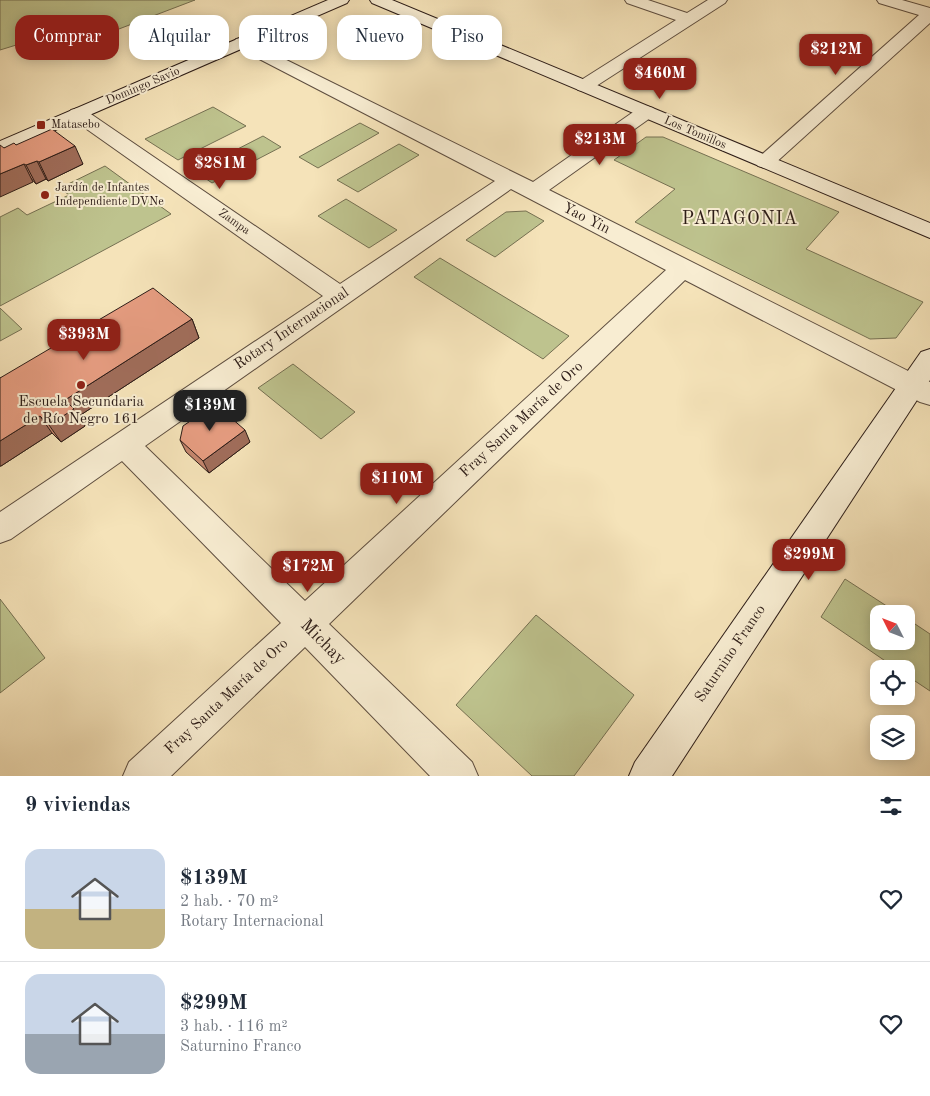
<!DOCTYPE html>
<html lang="es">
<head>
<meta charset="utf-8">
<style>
	:root { --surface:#fff; --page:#f2f2f3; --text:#1f2937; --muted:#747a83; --line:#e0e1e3; --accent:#8f2418 }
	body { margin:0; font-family:"Old Standard TT",serif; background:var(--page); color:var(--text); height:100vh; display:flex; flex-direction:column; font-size:19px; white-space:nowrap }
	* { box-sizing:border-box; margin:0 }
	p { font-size:16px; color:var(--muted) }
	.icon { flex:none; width:28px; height:28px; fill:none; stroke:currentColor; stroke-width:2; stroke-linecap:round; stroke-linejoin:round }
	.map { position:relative; height:776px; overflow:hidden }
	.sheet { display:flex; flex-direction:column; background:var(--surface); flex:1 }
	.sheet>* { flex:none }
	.guide { position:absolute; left:15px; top:15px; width:500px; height:45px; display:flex; gap:10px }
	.needle { width:32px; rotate:312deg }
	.controls { position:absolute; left:870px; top:605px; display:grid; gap:10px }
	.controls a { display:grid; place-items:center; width:45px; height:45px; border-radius:10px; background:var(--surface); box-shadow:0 2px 12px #0003; font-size:25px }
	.price { position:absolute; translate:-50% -42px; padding:0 11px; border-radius:10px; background:var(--accent); color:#fff; font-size:16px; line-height:32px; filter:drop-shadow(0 1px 2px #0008) }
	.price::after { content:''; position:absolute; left:50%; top:30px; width:15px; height:11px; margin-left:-8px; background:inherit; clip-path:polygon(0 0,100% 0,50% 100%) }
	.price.active { background:#222; color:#fff }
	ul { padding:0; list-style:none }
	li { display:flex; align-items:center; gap:15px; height:125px; padding:0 25px }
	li+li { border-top:1px solid var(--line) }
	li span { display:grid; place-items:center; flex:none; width:140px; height:100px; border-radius:15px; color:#555 }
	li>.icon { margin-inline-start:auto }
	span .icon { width:60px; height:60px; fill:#fffc; stroke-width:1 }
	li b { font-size:21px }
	h2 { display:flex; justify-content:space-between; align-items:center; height:60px; padding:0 25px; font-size:21px }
	.tag { padding:0 18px; border-radius:15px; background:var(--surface); box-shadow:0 2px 12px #0003; font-size:18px; line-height:45px }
	.tag.active { background:var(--accent); color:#fff }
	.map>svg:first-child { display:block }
</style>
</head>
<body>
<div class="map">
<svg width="930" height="776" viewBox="0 0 930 776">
	<rect width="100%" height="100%" fill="#f5e3b9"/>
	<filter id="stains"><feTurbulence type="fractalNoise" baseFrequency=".004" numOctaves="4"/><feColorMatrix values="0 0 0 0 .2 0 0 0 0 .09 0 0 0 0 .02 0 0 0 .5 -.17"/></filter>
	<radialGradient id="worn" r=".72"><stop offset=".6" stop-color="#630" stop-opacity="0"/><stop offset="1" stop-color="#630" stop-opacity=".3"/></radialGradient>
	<g fill="#bec38e" stroke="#757052">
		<path d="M0,0H195L48,56L26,42L0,50Z"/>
		<path d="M213,107L246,126L178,160L145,139Z"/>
		<path d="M360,123L379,133L318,168L299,157Z"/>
		<path d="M263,136L281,147L212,183L195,171Z"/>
		<path d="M646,137H663L839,212L806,249L923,302L896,338L870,339L635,222L675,189L614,160Z"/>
		<path d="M399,144L419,155L358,192L337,180Z"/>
		<path d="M105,166L171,214L0,306V217L18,208L27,215L69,195L60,188Z"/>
		<path d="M346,199L397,230L369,248L318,216Z"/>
		<path d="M526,211L544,221L495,257L466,240L506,212Z"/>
		<path d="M440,258L569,336L543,359L414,277Z"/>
		<path d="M0,308L22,329L0,341Z"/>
		<path d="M293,364L355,412L321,439L258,388Z"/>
		<path d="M845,579L899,614H879V641H906V618L930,634V691L906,675V669H897L821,617Z"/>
		<path d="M0,599L45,658L0,693Z"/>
		<path d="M536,615L634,695L574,776H532L456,705Z"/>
	</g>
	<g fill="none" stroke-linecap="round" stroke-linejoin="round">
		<defs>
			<g id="street">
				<path d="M625,0H648L687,13L708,0H727L725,3L590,90L584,91L578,90L575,86L578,82L676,20L627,3Z"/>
				<path d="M877,0H902L930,8V23L772,166L765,168L758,166L755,162L758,158L919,15L879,3Z"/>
				<path d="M242,38L533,182L639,108L646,106L653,108L656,112L653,116L549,190L930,382V405L920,402L685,280L329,624L472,762L478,776H430L305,647L171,776H123L129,762L281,623L122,461L11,539L0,543V512L323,296L71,118L68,114L71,110L78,108L85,110L340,284L495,181L236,47L234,43L236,39ZM511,189L666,270L305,601L145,446Z"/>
			</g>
			<g id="secondary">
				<path d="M328,0H349L347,3L0,154V141Z"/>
				<path d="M370,0H392L930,223V238L372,3Z"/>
				<path d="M930,349V380L672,776H629L635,762L921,352Z"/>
			</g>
		</defs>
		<use href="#street" stroke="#5e4e40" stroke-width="2"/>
		<use href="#secondary" stroke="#2c1c17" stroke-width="2"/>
		<use href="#street" fill="#f8edd2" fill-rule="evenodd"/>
		<use href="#secondary" fill="#f8edd2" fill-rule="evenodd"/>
	</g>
	<g fill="#c5866e" stroke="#2c1c17">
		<path d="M16,145L83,164L48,181L46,179L36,184L4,148Z"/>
		<path d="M192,319L199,338L79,416L85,426L61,442L52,433L1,466H0V378Z"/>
		<path d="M180,440L250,442L209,473L186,452Z"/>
	</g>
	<g fill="#a06d5a" stroke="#2c1c17">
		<path d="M75,146L83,164L48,181L39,162Z"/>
		<path d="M37,161L46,179L36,184L26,165Z"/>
		<path d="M24,164L33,182L0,197V174Z"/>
		<path d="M192,319L199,338L79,416L85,426L61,442L49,425L65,400Z"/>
		<path d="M40,416L52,433L1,466H0V441Z"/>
		<path d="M245,430L250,442L209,473L203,461Z"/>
	</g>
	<g fill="#e59c80" stroke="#2c1c17">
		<path d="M52,129L75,146L39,162L37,161L26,165L24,164L0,174V145L4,148L14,143L16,145Z"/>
		<path d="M153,288L192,319L65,400L74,409L49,425L40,416L0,441V378Z"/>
		<path d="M215,404L245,430L203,461L180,440L183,426Z"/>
	</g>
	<g fill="#8f2418" stroke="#f8edd2" stroke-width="2">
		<rect x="36" y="120" width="10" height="10" rx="2.5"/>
		<circle cx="45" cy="195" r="5"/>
		<circle cx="81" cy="385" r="5"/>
	</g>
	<g text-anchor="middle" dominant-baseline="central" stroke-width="4" stroke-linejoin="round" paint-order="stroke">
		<g font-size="12" fill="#2c1c17" stroke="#f8edd2">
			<text transform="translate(143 86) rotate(-23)">Domingo Savio</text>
			<text transform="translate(695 133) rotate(23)">Los Tomillos</text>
			<text transform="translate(234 222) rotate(35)">Zampa</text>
		</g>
		<g font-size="12" fill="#2c1c17" stroke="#f8edd2" text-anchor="start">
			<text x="51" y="125">Matasebo</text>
			<text x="55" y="188">Jardín de Infantes<tspan x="55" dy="14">Independiente DVNe</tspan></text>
		</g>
		<g font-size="15" fill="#2c1c17" stroke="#f8edd2">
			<text transform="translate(586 219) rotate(27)">Yao Yin</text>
			<text transform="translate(292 329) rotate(-34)">Rotary Internacional</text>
			<text transform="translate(522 420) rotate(-43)">Fray Santa María de Oro</text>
			<text transform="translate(731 654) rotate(-56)">Saturnino Franco</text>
			<text transform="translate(227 697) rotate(-43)">Fray Santa María de Oro</text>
		</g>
		<g font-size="15" fill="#2c1c17" stroke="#f8edd2">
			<text x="81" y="402">Escuela Secundaria<tspan x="81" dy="17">de Río Negro 161</tspan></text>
		</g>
		<g font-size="18" letter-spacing="1" fill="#2c1c17" stroke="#f8edd2">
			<text x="740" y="219">PATAGONIA</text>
		</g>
		<g font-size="18" fill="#2c1c17" stroke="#f8edd2">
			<text transform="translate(323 642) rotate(45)">Michay</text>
		</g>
	</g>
	<rect width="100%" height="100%" filter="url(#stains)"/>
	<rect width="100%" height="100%" fill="url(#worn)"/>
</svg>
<div class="controls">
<a><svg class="needle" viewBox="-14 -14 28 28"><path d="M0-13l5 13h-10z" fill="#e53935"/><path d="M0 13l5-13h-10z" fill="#747a83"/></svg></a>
<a><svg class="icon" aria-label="locate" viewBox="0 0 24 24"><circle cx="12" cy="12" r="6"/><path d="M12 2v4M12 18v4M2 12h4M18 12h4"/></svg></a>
<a><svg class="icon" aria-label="layers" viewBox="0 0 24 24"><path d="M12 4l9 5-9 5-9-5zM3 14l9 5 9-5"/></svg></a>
</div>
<b class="price" style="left:836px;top:76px">$212M</b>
<b class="price" style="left:660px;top:100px">$460M</b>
<b class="price" style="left:600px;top:166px">$213M</b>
<b class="price" style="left:220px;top:190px">$281M</b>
<b class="price" style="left:84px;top:361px">$393M</b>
<b class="price active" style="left:210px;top:432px">$139M</b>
<b class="price" style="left:397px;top:505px">$110M</b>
<b class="price" style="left:809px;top:581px">$299M</b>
<b class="price" style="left:308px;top:593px">$172M</b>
<div class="guide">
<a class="tag active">Comprar</a>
<a class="tag">Alquilar</a>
<a class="tag">Filtros</a>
<a class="tag">Nuevo</a>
<a class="tag">Piso</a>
</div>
</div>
<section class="sheet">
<h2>9 viviendas<svg class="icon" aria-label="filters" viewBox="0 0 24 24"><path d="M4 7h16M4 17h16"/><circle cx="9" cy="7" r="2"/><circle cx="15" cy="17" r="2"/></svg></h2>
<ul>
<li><span style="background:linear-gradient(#c9d6e8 60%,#c2b280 0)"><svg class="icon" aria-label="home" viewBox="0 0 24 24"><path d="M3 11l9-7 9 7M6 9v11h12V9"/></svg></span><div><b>$139M</b><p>2 hab. · 70 m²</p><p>Rotary Internacional</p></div><svg class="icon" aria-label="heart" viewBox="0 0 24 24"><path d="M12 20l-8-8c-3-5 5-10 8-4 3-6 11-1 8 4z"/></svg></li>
<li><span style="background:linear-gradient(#c9d6e8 60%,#9aa5b1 0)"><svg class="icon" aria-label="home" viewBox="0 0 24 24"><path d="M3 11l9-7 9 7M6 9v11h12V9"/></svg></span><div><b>$299M</b><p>3 hab. · 116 m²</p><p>Saturnino Franco</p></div><svg class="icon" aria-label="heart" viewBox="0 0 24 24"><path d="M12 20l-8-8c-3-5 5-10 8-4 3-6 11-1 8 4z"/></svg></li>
</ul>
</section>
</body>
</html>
